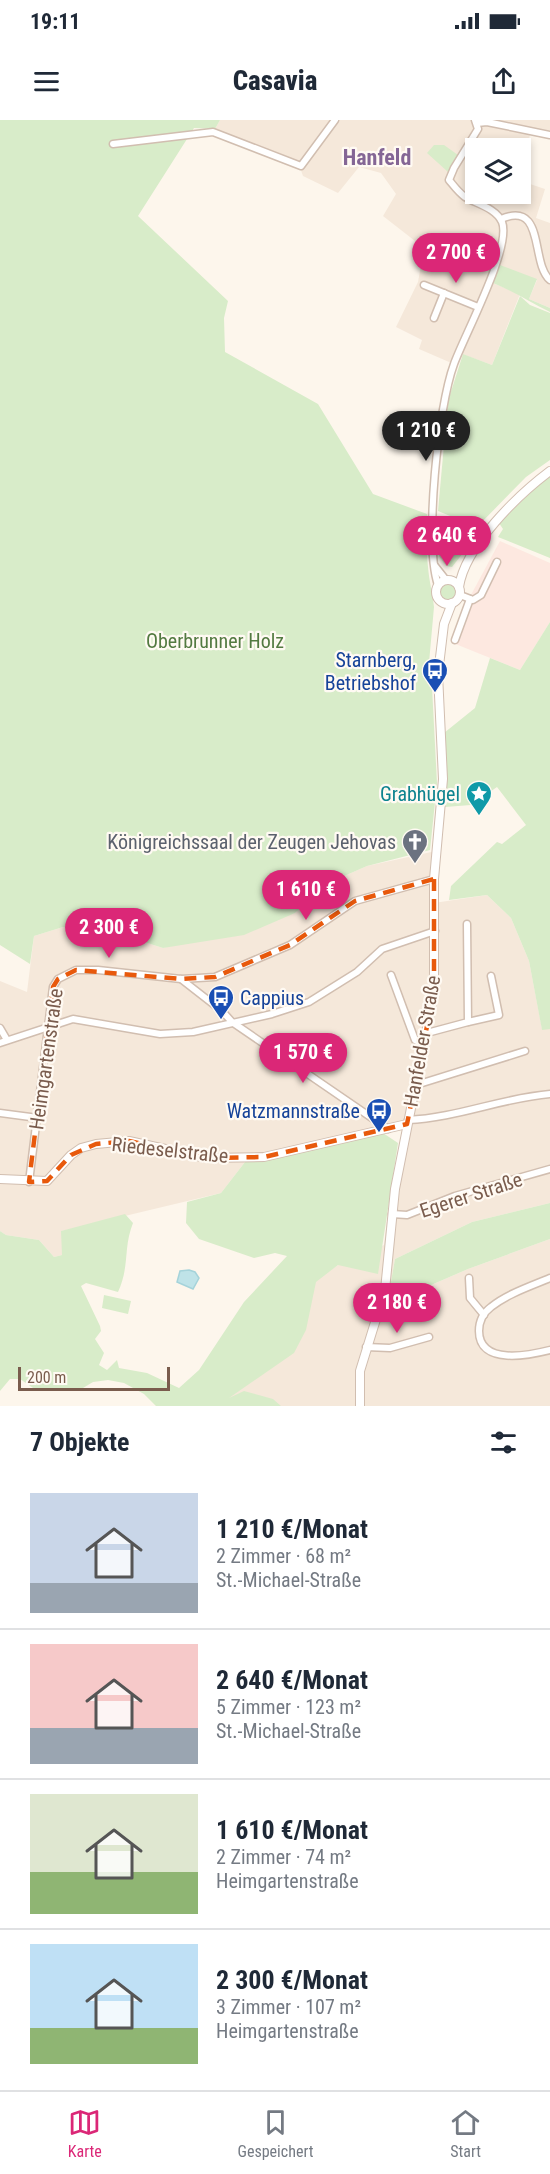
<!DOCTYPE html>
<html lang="de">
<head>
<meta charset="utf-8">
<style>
	:root { --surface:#fff; --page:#f6f6f7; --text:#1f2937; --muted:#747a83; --line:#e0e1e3; --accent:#db2777 }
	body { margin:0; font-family:"Roboto Condensed",sans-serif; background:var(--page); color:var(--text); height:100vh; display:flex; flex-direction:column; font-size:22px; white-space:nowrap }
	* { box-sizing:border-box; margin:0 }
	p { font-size:20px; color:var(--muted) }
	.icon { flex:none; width:33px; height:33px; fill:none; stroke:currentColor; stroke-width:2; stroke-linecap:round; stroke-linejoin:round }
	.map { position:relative; height:1286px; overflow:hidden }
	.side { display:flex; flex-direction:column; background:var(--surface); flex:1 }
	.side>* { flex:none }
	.controls { position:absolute; left:465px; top:18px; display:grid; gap:12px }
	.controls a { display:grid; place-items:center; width:66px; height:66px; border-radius:0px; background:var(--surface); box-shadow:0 3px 9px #0003; font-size:30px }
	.scale { position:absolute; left:18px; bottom:15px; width:152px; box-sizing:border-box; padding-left:6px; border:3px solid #7a5c4d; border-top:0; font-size:16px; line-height:21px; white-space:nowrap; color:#7a5c4d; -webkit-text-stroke:4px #fffaf3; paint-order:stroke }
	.price { position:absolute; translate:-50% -51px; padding:0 14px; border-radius:21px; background:var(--accent); color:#fff; font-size:20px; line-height:39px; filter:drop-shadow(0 2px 3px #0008) }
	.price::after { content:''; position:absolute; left:50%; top:36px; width:18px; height:14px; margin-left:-9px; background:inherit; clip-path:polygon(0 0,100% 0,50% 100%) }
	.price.current { background:#222; color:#fff }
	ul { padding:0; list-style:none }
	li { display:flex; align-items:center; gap:18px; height:150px; padding:0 30px }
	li+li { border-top:2px solid var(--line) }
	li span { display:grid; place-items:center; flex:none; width:168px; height:120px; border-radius:0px; color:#555 }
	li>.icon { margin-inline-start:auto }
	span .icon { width:72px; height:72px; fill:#fffc; stroke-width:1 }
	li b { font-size:26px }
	h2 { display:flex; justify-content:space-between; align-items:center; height:72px; padding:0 30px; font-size:26px }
	.status { display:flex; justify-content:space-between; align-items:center; height:42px; padding:0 30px; background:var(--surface); direction:ltr }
	.status svg { height:16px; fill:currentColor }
	header { display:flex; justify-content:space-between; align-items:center; height:78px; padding:0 30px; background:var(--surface); font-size:27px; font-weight:800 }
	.menu { display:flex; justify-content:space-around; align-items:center; height:84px; border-top:2px solid var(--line); background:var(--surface); font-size:16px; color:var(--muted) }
	.menu a { display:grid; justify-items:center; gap:3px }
	.menu .current { color:var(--accent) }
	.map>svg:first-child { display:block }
</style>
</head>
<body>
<div class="status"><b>19:11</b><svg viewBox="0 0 49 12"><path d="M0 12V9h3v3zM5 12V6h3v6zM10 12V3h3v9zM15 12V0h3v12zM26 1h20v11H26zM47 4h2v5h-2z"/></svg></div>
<header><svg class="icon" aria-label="menu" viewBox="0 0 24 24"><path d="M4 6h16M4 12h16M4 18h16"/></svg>Casavia<svg class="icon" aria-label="share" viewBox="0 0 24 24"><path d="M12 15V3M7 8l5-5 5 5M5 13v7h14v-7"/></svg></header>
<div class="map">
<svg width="550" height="1286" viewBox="0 0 550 1286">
	<rect width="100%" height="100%" fill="#fdf6ec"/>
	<g fill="#f5e8da">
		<path d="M220,0H550V18L530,15L521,47L520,28H476V74H520L521,61L545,69L536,98L550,103V188L529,179L537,160L493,163L520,174L492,245L462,234L456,245L419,229L422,220L396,207L418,162L424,128L383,96L396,74L381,53L359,47L338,73L303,56L298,42L215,9Z"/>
		<path d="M436,731L434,783L487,775L511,798L529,841L542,909H550V1083L472,1102L395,1139L389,1173L381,1196L392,1182L468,1149L550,1119V1286H216L311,1179L315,1161L338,1145L384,1125L388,1093L397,1092L407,1005L245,1042L221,1073L62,1111V1135L54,1137L39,1120L6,1115L0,1111V861L27,872L34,816L63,807L122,815L163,828L295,793L326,764L367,746Z"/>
	</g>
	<path fill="#fde8e0" d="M500,421L550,443V502L520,550L453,523L465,486Z"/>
	<g fill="#d8ecc9">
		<path d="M0,0H220L215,9L194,8L138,96L228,181L224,198L225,232L318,284L373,374L427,394C427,411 426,429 428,447C429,460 433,476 434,487L428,554L432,567L437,663L430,730L367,746L326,764L295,793L244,815L163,828L122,815L63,807L34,816L30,844L0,825Z"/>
		<path d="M434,25H444L458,35L448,52L427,33Z"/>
		<path d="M500,145L537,159L529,179L550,188V192C530,182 513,171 493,163Z"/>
		<path d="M520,176L530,185L550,193V340L526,357L477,407L438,391L448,281L463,234L492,245Z"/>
		<path d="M550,354V438L498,417L503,409L499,403Z"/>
		<path d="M443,398L476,409L478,414L452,447L446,446L439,436Z"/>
		<circle cx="448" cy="472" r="9"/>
		<path d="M550,502V909L542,910L529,841L511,798L487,775L449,780L451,766L497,722L502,724L526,705L497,667L471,685L445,687L447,658L444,613L475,588L490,538L520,550Z"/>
		<path d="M380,1011L398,1023L378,1154L338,1145L316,1162L306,1210L294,1233L229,1278L244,1271L273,1279L281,1286H156L144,1274L124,1263L108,1260L93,1262L83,1268L60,1271L36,1270L20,1259H10L0,1271V1111L6,1115L39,1120L54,1137L62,1135L61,1111L125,1094L133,1103C123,1128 130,1146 118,1172L86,1163L81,1166L100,1206L101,1211L95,1219L104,1233L99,1245L107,1250L117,1240L119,1248L147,1253L179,1268L199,1250L244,1182L287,1136L275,1133L254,1138L199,1119L186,1103L187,1082L221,1073L245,1042V1037Z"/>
		<path d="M550,1083V1119L468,1149L392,1182L380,1199L389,1173L395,1139L472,1102Z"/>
		<path d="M104,1175L131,1181L128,1194L102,1188Z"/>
	</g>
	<path fill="#bfe3e8" stroke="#a5d3da" stroke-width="1.5" d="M189,1150L195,1152L199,1158L193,1169L177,1162L180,1151Z"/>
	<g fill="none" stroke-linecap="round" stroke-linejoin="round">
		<defs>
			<g id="minor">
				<path d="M477,3L487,2L550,15"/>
				<path d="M113,24L213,12L301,46L335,0"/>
				<path d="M501,99C546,80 530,143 550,160"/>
				<path d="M424,165L478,187"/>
				<path d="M434,198L444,173"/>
				<path d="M435,446L446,460"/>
				<path d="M438,465C424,423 438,287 454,244C464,216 512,127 502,102C496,88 477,84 465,77C458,72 454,66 449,60L454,48L478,9L475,0"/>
				<path d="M460,475L473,480L481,475L497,442"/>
				<path d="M455,520L470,479"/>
				<path d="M391,855L415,920L425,925"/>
				<path d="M181,859L222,891L232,902L388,1009"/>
				<path d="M468,902L499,895L491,856"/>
				<path d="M0,908L7,920"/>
				<path d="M427,913L468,902L467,804"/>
				<path d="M0,923L73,899L160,914L193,912L272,894L309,882L357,852L382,829L435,811"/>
				<path d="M416,965L525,931"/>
				<path d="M0,993L38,998"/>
				<path d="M408,1000C456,998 502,978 550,974"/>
				<path d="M29,1062L53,867L58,859L76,850H98L181,859L215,857L290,825L355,781L434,759"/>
				<path d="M392,1094L407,1095L455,1076L550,1049"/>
				<path d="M469,1158L470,1178L484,1195"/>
				<path d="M550,1158C531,1166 507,1174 491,1187C483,1193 479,1202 479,1211C479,1246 530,1235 550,1230"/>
				<path d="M366,1227L390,1228L429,1217"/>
			</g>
			<g id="tertiary">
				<circle cx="448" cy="472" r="12"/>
				<path d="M459,467C465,426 518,375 550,351"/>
				<path d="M0,1059L47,1061L71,1035L81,1028L96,1024L129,1021L206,1038L264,1037L407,1004"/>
				<path d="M360,1286V1251L385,1170L395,1069L434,872V759L443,659L438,554L444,504L452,483"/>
			</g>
		</defs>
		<use href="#minor" stroke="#d1beb0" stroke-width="9"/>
		<use href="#tertiary" stroke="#d1beb0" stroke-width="10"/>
		<use href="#minor" stroke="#fff" stroke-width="6"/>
		<use href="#tertiary" stroke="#fff" stroke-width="8"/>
	</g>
	<path fill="none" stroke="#e8590c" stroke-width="4.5" stroke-dasharray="12 8" stroke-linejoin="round" d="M434,759V872L407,1004L264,1037L206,1038L129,1021L96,1024L71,1035L47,1061L29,1062L53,867L58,859L76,850L181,859L215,857L290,825L355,781Z"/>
	<defs>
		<symbol id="bus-pin" viewBox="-11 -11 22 30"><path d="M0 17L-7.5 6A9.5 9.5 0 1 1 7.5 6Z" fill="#1a4fb4" stroke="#fffaf3"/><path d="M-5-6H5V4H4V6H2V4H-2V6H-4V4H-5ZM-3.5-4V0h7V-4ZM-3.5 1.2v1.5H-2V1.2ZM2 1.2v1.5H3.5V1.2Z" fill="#fff"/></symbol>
		<symbol id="sight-pin" viewBox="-11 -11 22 30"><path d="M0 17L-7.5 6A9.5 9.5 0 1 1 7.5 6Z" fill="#0f9aa8" stroke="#fffaf3"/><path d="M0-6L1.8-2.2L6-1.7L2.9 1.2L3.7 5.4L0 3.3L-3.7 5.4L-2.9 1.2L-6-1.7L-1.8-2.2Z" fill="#fff"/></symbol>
		<symbol id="church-pin" viewBox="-11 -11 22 30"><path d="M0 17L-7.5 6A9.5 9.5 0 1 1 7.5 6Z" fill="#6b7280" stroke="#fffaf3"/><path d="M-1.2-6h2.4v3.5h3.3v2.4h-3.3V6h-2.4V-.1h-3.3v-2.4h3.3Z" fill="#fff"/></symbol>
	</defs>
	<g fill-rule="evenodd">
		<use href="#bus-pin" x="420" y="536" width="30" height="40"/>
		<use href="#sight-pin" x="464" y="659" width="30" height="40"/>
		<use href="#church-pin" x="400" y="707" width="30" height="40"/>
		<use href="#bus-pin" x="206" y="863" width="30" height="40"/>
		<use href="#bus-pin" x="364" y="976" width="30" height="40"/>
	</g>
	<g text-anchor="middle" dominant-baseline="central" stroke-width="4.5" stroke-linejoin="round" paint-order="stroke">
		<g font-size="20" fill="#537a41" stroke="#fffaf3">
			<text x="215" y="521">Oberbrunner Holz</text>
		</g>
		<g font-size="20" fill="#164399" stroke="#fffaf3" text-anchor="end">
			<text x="416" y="540">Starnberg,<tspan x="416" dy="23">Betriebshof</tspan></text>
			<text x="240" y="878" text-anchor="start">Cappius</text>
			<text x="360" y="991">Watzmannstraße</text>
		</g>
		<g font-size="20" fill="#0d838f" stroke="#fffaf3" text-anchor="end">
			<text x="460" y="674">Grabhügel</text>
		</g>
		<g font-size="20" fill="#5b616d" stroke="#fffaf3" text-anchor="end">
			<text x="396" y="722">Königreichssaal der Zeugen Jehovas</text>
		</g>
		<g font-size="20" fill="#7a5c4d" stroke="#fffaf3">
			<text transform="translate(422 921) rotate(-80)">Hanfelder Straße</text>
			<text transform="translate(46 939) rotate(-82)">Heimgartenstraße</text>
			<text transform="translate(170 1030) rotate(6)">Riedeselstraße</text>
			<text transform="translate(471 1075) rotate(-18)">Egerer Straße</text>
		</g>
		<g font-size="22" font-weight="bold" fill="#846695" stroke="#fffaf3">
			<text x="377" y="37">Hanfeld</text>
		</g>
	</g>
</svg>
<div class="controls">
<a><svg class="icon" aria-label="layers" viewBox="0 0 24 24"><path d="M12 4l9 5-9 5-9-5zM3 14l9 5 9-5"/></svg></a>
</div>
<div class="scale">200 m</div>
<b class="price" style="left:456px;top:164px">2 700 €</b>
<b class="price current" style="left:426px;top:342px">1 210 €</b>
<b class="price" style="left:447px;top:447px">2 640 €</b>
<b class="price" style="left:306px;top:801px">1 610 €</b>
<b class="price" style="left:109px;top:839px">2 300 €</b>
<b class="price" style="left:303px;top:964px">1 570 €</b>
<b class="price" style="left:397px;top:1214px">2 180 €</b>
</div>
<section class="side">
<h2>7 Objekte<svg class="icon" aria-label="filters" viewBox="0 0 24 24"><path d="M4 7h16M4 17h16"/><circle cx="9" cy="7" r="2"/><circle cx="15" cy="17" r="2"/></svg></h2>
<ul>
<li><span style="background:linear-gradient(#c9d6e8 75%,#9aa5b1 0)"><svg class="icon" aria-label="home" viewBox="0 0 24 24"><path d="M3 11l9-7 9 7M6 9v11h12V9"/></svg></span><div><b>1 210 €/Monat</b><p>2 Zimmer · 68 m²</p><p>St.-Michael-Straße</p></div></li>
<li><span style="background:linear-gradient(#f6c9c9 70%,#9aa5b1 0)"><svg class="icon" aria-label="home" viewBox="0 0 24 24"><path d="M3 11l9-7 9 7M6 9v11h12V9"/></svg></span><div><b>2 640 €/Monat</b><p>5 Zimmer · 123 m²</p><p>St.-Michael-Straße</p></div></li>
<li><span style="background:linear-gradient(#dfe7d0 65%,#8fb573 0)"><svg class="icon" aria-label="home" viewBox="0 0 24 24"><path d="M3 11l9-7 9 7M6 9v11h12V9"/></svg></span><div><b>1 610 €/Monat</b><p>2 Zimmer · 74 m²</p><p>Heimgartenstraße</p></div></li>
<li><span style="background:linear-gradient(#bfe0f5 70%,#8fb573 0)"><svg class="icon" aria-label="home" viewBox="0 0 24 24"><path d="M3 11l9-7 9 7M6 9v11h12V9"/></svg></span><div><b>2 300 €/Monat</b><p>3 Zimmer · 107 m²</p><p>Heimgartenstraße</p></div></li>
</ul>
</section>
<nav class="menu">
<a class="current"><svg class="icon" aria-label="map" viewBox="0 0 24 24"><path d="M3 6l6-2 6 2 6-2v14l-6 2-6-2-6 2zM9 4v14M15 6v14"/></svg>Karte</a>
<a><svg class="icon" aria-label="saved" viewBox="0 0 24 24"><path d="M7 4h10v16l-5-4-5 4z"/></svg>Gespeichert</a>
<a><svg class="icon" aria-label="home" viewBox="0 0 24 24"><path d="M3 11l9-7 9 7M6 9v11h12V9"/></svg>Start</a>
</nav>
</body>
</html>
